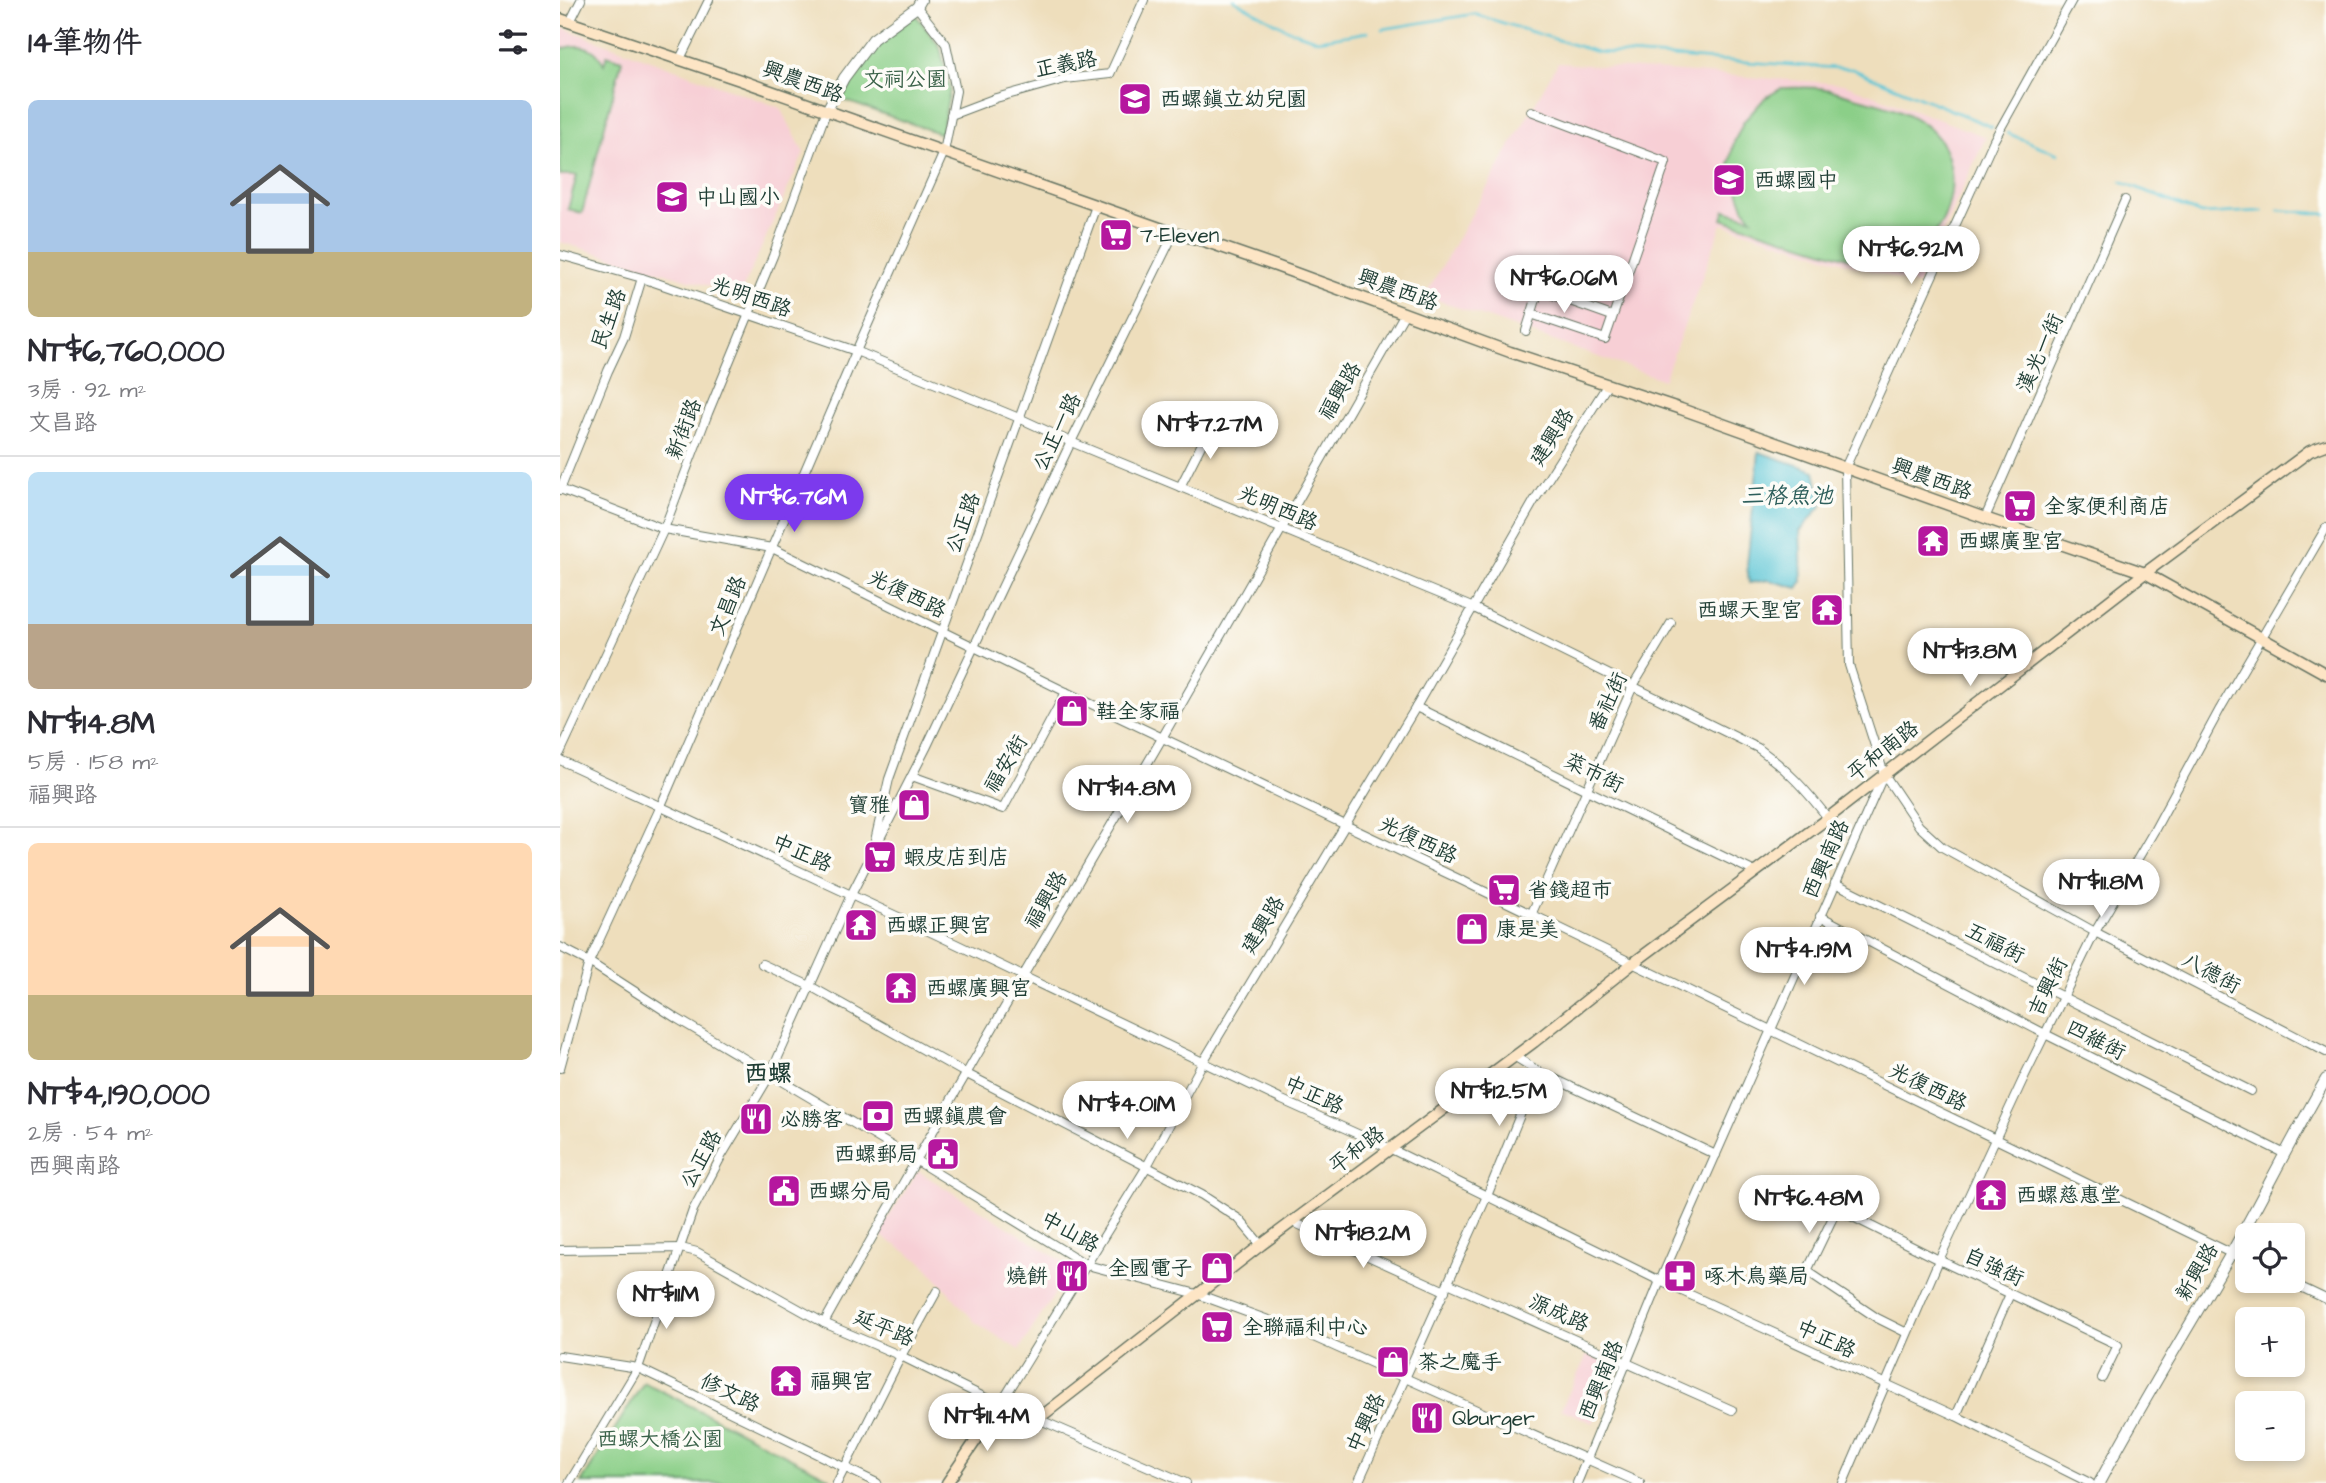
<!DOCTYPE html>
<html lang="zh-TW">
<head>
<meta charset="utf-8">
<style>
	:root { --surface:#fff; --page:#f2f2f3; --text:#2b2b33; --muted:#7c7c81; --line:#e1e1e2; --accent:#7c3aed }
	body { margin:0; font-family:"Architects Daughter","LXGW WenKai TC",sans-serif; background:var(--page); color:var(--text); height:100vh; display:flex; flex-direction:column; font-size:26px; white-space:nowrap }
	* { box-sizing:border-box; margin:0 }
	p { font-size:23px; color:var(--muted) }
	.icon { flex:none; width:38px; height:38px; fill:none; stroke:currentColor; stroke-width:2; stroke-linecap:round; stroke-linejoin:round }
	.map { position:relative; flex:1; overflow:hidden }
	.sheet { display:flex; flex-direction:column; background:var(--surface); width:560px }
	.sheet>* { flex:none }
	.controls { position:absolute; left:1675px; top:1223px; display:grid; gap:14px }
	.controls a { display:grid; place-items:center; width:70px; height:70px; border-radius:10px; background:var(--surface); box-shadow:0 4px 10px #0003; font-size:35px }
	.price { position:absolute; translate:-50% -60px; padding:0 16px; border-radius:24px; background:#fff; color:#222; font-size:23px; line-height:46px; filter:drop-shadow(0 2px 4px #0008) }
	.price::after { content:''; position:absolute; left:50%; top:42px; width:21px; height:16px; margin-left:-10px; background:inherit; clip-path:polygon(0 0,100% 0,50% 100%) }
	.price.selected { background:var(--accent); color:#fff }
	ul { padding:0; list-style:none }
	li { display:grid; align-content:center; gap:14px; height:371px; padding:0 28px }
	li+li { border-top:2px solid var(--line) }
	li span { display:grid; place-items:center; height:217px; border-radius:10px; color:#555 }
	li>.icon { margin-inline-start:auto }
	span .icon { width:126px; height:126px; fill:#fffc; stroke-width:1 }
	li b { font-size:30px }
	h2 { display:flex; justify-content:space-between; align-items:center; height:84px; padding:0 28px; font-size:30px }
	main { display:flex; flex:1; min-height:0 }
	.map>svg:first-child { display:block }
</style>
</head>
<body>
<main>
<section class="sheet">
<h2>14筆物件<svg class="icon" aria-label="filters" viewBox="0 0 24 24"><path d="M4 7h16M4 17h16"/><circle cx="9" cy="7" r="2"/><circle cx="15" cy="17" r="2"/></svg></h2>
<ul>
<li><span style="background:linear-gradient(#a9c7e8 70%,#c2b280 0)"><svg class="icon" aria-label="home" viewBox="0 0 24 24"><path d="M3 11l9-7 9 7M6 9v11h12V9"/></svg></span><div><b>NT$6,760,000</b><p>3房 · 92 m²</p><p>文昌路</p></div></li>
<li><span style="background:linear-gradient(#bfe0f5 70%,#b9a48a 0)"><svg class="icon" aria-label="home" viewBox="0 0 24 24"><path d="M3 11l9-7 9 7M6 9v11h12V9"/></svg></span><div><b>NT$14.8M</b><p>5房 · 158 m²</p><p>福興路</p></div></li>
<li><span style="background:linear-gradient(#ffd9b3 70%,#c2b280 0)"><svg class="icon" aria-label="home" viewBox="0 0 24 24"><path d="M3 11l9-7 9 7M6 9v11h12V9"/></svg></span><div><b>NT$4,190,000</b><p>2房 · 54 m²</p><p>西興南路</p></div></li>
</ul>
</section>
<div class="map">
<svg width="1766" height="1483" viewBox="0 0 1766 1483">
	<rect width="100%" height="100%" fill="#fdfcf7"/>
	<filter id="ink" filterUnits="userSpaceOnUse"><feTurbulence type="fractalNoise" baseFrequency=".0143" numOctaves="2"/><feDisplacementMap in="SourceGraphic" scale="14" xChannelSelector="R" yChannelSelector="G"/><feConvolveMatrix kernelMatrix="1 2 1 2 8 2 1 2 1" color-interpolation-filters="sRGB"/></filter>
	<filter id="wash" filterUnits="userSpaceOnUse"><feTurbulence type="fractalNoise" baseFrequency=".00686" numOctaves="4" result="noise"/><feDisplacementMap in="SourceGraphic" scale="28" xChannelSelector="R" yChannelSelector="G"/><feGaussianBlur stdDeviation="1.57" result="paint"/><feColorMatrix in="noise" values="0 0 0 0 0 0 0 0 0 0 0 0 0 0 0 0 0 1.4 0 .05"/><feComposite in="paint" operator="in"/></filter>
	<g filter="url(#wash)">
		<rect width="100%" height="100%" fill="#eedebc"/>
		<g fill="#f7cfd5">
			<path d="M0,27L221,108L244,153L180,295L0,242Z"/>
			<path d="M998,63L1284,84L1426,137L1358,285L1162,224L1104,380L865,296Z"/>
			<path d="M358,1171L512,1267L459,1350L415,1322L362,1262L318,1234Z"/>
			<path d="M1027,1355L1059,1368L1033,1423L1001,1409Z"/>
		</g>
		<g fill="#8bcf88" stroke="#55865e" stroke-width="2">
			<path d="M355,14L380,47L390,90L381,134L280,99L317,47Z"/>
			<path d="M14,46C29,45 37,51 44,64L47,55L62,60L22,213L8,209L17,175H0V49Z"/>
			<path d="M1222,88C1234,88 1247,87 1259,88C1270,89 1281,93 1291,96C1319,103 1351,110 1373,132C1411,170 1387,252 1334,261L1341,263L1339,274L1162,219L1165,210L1192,218L1185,210L1169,165L1174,142L1184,121L1205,98Z"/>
			<path d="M84,1382L270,1478L269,1483H21Z"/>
		</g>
		<path fill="#5ac5d5" stroke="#3c8184" stroke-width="2" d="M1199,452L1255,471L1262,505L1240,531L1242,582L1238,588L1208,580L1189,583L1187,565Z"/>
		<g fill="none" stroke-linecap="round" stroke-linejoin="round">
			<g stroke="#5ac5d5" stroke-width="2.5">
				<path d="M674,0L729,30L758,40L808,32"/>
				<path d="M823,29L914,14L1037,52L1292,69L1432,127"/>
				<path d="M1447,133L1498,154"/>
				<path d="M1561,181L1641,214L1703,211"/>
				<path d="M1718,210L1766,214"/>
			</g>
		</g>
	</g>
	<g filter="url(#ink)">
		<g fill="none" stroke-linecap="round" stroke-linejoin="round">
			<defs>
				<g id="minor">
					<path d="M10,22L21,0"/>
					<path d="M120,59L149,0"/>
					<path d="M971,111L1106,162L1045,339L971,314"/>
					<path d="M391,115L436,98L505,79L550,74L584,0"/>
					<path d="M0,255L82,278L296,351L459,418L511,442L914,608L1198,748C1227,769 1246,790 1268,818"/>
					<path d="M966,331L979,290L1052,316"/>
					<path d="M620,487L653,422"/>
					<path d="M0,489L104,529L212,548L506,692L903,881L1687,1261"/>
					<path d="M0,490L48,371L64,337L82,278"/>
					<path d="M1425,518L1565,200"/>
					<path d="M856,707L1195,872"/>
					<path d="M0,753L104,529L148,413L213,256L266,112"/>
					<path d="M0,760L375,934L722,1100L831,1149L1100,1281L1396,1416L1530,1483"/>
					<path d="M1324,774L1359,826L1382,847L1535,932L1766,1052"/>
					<path d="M352,776L443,809L506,692"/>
					<path d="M315,841L329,779L536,206"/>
					<path d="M1275,883L1691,1091"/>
					<path d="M971,915L1073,686L1111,623"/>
					<path d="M1260,916L1485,1034L1723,1153"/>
					<path d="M0,947L29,962L116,1018L357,1161L527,1265L637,1294L749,1335L1080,1483"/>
					<path d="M202,964L250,986L405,1073L642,1195L679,1219L701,1245"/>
					<path d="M954,1056L978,1071L1156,1155"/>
					<path d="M0,1068L29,962L100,808L301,340L384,152L396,91L386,44L357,7"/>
					<path d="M1263,1202L1379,1260L1558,1345L1542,1378"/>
					<path d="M1276,1211L1247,1271L1317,1318L1347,1333"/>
					<path d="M733,1222L885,1291"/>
					<path d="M0,1250L121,1248L137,1252L264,1323L341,1356L440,1405L586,1168L643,1062L856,707L974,501L1048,384"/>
					<path d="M1728,1281L1766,1299"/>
					<path d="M888,1283L1172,1410"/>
					<path d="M264,1323C373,1127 488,934 601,740C683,598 763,455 845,313"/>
					<path d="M0,1356L78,1368L317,1483"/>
					<path d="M1396,1416L1450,1294"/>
					<path d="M478,1419L626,1483"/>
					<path d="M9,1483L78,1368L133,1210L162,1155L210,1075L291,895L366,748L511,442L614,233"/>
					<path d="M277,1483L341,1356L377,1291"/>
					<path d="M798,1483L927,1196L978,1071"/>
					<path d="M1017,1483L1100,1281L1324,774L1289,665L1285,468L1434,140L1512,0"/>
					<path d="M1283,1483L1379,1260L1465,1075L1535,932L1594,831L1660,709L1766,528"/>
				</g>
				<g id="tertiary">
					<path d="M266,112L284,78L313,39L357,7L361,0"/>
					<path d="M1539,1483C1580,1406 1626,1332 1669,1257C1702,1198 1732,1138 1766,1079"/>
				</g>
				<g id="secondary">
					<path d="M0,19L180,80L614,233L647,242L716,266L950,352L1121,409L1425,518L1585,573L1766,674"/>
					<path d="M387,1483L440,1405L478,1419L701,1245L974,1042L1072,964L1268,818L1585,573L1750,451L1766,445"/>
				</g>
			</defs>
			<use href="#minor" stroke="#677564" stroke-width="10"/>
			<use href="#tertiary" stroke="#677564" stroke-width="12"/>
			<use href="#secondary" stroke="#677564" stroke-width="13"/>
			<use href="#minor" stroke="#fff" stroke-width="8"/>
			<use href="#tertiary" stroke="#fff" stroke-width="10"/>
			<use href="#secondary" stroke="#fde5c5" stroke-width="10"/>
		</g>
	</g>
	<defs>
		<symbol id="school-square" viewBox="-11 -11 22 22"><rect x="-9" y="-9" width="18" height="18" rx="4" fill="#b5179e" stroke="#fdfcf7"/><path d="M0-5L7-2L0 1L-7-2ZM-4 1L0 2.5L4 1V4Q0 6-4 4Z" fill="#fff"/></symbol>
		<symbol id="supermarket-square" viewBox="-11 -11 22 22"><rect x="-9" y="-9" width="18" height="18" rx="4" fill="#b5179e" stroke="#fdfcf7"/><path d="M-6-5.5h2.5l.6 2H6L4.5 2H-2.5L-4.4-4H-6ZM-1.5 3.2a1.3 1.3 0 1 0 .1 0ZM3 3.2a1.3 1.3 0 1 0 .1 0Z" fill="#fff"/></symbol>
		<symbol id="temple-square" viewBox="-11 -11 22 22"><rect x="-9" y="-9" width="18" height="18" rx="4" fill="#b5179e" stroke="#fdfcf7"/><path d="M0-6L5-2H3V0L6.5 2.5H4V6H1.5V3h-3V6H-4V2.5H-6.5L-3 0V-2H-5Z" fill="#fff"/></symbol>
		<symbol id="shop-square" viewBox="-11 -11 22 22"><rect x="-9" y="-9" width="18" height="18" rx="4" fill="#b5179e" stroke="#fdfcf7"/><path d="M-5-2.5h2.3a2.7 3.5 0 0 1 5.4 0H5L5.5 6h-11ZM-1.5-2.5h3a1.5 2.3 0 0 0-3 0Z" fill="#fff"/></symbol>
		<symbol id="bank-square" viewBox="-11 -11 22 22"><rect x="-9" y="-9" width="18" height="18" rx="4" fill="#b5179e" stroke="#fdfcf7"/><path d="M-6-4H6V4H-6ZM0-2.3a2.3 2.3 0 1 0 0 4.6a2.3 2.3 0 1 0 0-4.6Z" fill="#fff"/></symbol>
		<symbol id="restaurant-square" viewBox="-11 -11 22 22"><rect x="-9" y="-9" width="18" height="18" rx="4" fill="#b5179e" stroke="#fdfcf7"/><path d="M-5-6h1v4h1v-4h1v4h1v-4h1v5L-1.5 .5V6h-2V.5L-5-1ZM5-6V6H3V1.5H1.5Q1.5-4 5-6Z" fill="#fff"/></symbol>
		<symbol id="civic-square" viewBox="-11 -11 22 22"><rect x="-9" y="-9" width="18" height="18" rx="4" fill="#b5179e" stroke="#fdfcf7"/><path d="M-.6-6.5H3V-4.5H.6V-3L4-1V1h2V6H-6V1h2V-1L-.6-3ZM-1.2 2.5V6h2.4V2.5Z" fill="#fff"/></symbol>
		<symbol id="pharmacy-square" viewBox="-11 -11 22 22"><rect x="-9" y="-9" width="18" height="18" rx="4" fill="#b5179e" stroke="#fdfcf7"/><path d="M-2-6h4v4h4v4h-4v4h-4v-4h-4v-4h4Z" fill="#fff"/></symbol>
	</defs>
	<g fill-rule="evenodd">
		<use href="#school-square" x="556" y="80" width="38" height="38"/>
		<use href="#school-square" x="1150" y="161" width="38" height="38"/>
		<use href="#school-square" x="93" y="178" width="38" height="38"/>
		<use href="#supermarket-square" x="537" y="216" width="38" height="38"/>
		<use href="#supermarket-square" x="1441" y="487" width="38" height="38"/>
		<use href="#temple-square" x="1354" y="522" width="38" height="38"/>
		<use href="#temple-square" x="1248" y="591" width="38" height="38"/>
		<use href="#shop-square" x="493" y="692" width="38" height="38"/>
		<use href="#shop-square" x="335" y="786" width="38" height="38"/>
		<use href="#supermarket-square" x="301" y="838" width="38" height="38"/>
		<use href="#supermarket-square" x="925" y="871" width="38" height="38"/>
		<use href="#temple-square" x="282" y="906" width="38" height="38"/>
		<use href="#shop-square" x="893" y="910" width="38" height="38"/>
		<use href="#temple-square" x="322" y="969" width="38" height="38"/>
		<use href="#bank-square" x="299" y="1097" width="38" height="38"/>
		<use href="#restaurant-square" x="177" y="1100" width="38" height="38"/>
		<use href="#civic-square" x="364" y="1135" width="38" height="38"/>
		<use href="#civic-square" x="205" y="1172" width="38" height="38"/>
		<use href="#temple-square" x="1412" y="1176" width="38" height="38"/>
		<use href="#shop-square" x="638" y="1249" width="38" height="38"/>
		<use href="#restaurant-square" x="493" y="1257" width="38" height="38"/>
		<use href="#pharmacy-square" x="1101" y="1257" width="38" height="38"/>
		<use href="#supermarket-square" x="638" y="1308" width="38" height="38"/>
		<use href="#shop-square" x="814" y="1343" width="38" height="38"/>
		<use href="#temple-square" x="207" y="1362" width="38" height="38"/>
		<use href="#restaurant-square" x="848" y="1399" width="38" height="38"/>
	</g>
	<g text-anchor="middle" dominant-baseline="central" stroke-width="7" stroke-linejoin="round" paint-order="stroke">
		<g font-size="21" fill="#1f3d34" stroke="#fdfcf7">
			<text transform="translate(506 64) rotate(-11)">正義路</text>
			<text transform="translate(243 82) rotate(20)">興農西路</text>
			<text transform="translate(838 290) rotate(20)">興農西路</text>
			<text transform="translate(191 297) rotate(19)">光明西路</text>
			<text transform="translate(49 319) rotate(-70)">民生路</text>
			<text transform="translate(1480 353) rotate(-66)">漢光一街</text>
			<text transform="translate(780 391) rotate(-60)">福興路</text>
			<text transform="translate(124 429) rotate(-69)">新街路</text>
			<text transform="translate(497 432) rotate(-64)">公正一路</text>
			<text transform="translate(992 437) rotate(-58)">建興路</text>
			<text transform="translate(1372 479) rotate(20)">興農西路</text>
			<text transform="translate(718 508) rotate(23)">光明西路</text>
			<text transform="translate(403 523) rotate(-70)">公正路</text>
			<text transform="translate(347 594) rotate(26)">光復西路</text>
			<text transform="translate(168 606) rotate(-67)">文昌路</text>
			<text transform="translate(1048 702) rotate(-65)">番社街</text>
			<text transform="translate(1323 751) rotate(-38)">平和南路</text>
			<text transform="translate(446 764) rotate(-59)">福安街</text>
			<text transform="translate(1034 773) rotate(26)">菜市街</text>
			<text transform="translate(858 840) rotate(25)">光復西路</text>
			<text transform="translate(242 853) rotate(24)">中正路</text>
			<text transform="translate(1266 859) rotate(-66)">西興南路</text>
			<text transform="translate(486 900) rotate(-60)">福興路</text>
			<text transform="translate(703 925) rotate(-59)">建興路</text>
			<text transform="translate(1435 943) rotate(27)">五福街</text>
			<text transform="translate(1651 973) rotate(28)">八德街</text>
			<text transform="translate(1488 987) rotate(-64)">吉興街</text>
			<text transform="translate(1536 1040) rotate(27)">四維街</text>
			<text transform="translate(1368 1087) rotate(26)">光復西路</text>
			<text transform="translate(754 1095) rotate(25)">中正路</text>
			<text transform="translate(797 1150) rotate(-37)">平和路</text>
			<text transform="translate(141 1159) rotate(-61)">公正路</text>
			<text transform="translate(510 1232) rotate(29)">中山路</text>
			<text transform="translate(1434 1267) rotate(25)">自強街</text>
			<text transform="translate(1637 1272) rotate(-60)">新興路</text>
			<text transform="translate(999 1313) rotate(24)">源成路</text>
			<text transform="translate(324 1328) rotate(23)">延平路</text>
			<text transform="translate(1266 1339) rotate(25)">中正路</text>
			<text transform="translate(1041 1380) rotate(-68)">西興南路</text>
			<text transform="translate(170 1393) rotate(25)">修文路</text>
			<text transform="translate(806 1423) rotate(-65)">中興路</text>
		</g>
		<g font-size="21" fill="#3a6249" stroke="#fdfcf7">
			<text x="345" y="79">文祠公園</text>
			<text x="100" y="1439">西螺大橋公園</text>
		</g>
		<g font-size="21" fill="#1f3d34" stroke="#fdfcf7" text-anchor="start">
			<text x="600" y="99">西螺鎮立幼兒園</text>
			<text x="1194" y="180">西螺國中</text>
			<text x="136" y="197">中山國小</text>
			<text x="580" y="235">7-Eleven</text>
			<text x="1484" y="506">全家便利商店</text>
			<text x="1398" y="541">西螺廣聖宮</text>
			<text x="1242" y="610" text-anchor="end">西螺天聖宮</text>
			<text x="536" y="711">鞋全家福</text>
			<text x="330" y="805" text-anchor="end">寶雅</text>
			<text x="344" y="857">蝦皮店到店</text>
			<text x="968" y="890">省錢超市</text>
			<text x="326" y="925">西螺正興宮</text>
			<text x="936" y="929">康是美</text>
			<text x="366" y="988">西螺廣興宮</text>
			<text x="342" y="1116">西螺鎮農會</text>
			<text x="220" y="1119">必勝客</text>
			<text x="358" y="1154" text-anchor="end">西螺郵局</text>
			<text x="248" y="1191">西螺分局</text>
			<text x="1456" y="1195">西螺慈惠堂</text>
			<text x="632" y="1268" text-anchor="end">全國電子</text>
			<text x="488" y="1276" text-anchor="end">燒餅</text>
			<text x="1144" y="1276">啄木鳥藥局</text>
			<text x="682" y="1327">全聯福利中心</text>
			<text x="858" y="1362">茶之魔手</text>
			<text x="250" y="1381">福興宮</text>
			<text x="892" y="1418">Qburger</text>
		</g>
		<g font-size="23" font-style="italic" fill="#2e5f5c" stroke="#fdfcf7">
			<text x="1227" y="496">三格魚池</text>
		</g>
		<g font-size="24" font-weight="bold" fill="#1f3d34" stroke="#fdfcf7">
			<text x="208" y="1074">西螺</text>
		</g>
	</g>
</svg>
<div class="controls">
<a><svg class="icon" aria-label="locate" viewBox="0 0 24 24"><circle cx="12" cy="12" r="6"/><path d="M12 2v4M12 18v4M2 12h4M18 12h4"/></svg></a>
<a>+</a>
<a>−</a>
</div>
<b class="price" style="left:1351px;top:286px">NT$6.92M</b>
<b class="price" style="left:1004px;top:315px">NT$6.06M</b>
<b class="price" style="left:650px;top:461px">NT$7.27M</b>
<b class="price selected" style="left:234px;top:534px">NT$6.76M</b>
<b class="price" style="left:1410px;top:688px">NT$13.8M</b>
<b class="price" style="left:567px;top:825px">NT$14.8M</b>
<b class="price" style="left:1541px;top:919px">NT$11.8M</b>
<b class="price" style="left:1244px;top:987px">NT$4.19M</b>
<b class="price" style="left:939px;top:1128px">NT$12.5M</b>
<b class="price" style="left:567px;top:1141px">NT$4.01M</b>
<b class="price" style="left:1249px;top:1235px">NT$6.48M</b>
<b class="price" style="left:803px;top:1270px">NT$18.2M</b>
<b class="price" style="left:106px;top:1331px">NT$11M</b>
<b class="price" style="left:427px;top:1453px">NT$11.4M</b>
</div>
</main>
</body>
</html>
